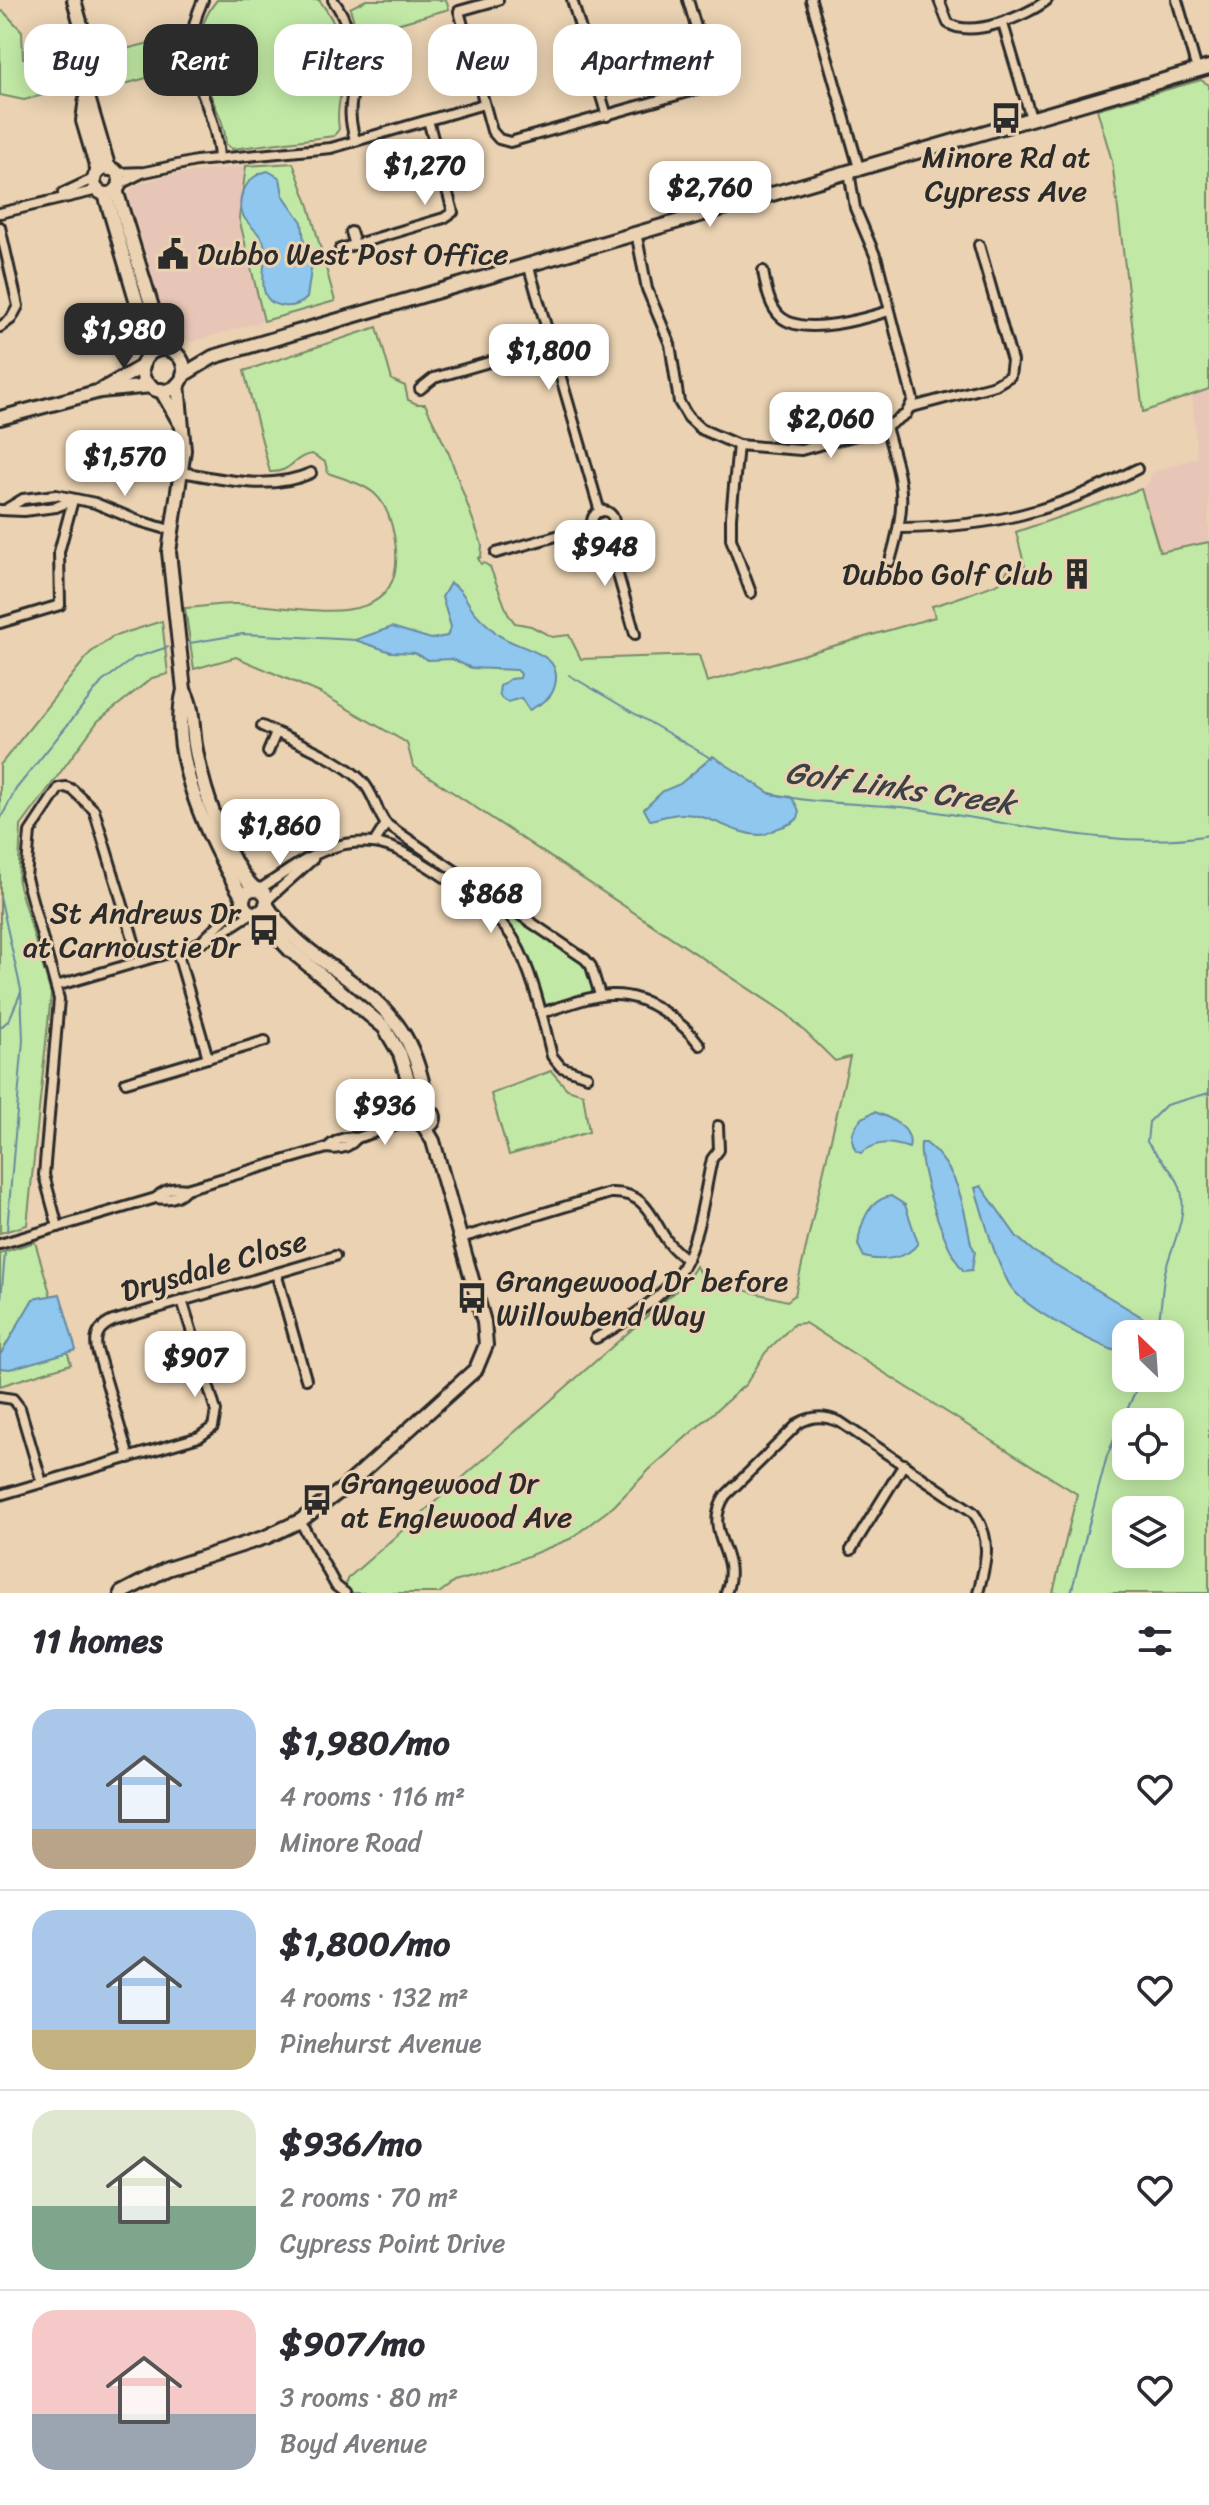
<!DOCTYPE html>
<html lang="en">
<head>
<meta charset="utf-8">
<style>
	:root { --surface:#fff; --page:#f7f7f7; --text:#2b2b33; --muted:#7c7c81; --line:#e1e1e2; --accent:#2b2b2b }
	body { margin:0; font-family:Sriracha,sans-serif; background:var(--page); color:var(--text); height:100vh; display:flex; flex-direction:column; font-size:30px; white-space:nowrap }
	* { box-sizing:border-box; margin:0 }
	p { font-size:26px; color:var(--muted) }
	.icon { flex:none; width:44px; height:44px; fill:none; stroke:currentColor; stroke-width:2; stroke-linecap:round; stroke-linejoin:round }
	.map { position:relative; height:1593px; overflow:hidden }
	.details { display:flex; flex-direction:column; background:var(--surface); flex:1 }
	.details>* { flex:none }
	.guide { position:absolute; left:24px; top:24px; width:800px; height:72px; display:flex; gap:16px }
	.needle { width:52px; rotate:335deg }
	.fabs { position:absolute; left:1112px; top:1320px; display:grid; gap:16px }
	.fabs a { display:grid; place-items:center; width:72px; height:72px; border-radius:16px; background:var(--surface); box-shadow:0 4px 20px #0003; font-size:40px }
	.price { position:absolute; translate:-50% -68px; padding:0 18px; border-radius:16px; background:#fff; color:#222; font-size:26px; line-height:52px; filter:drop-shadow(0 2px 4px #0008) }
	.price::after { content:''; position:absolute; left:50%; top:48px; width:24px; height:18px; margin-left:-12px; background:inherit; clip-path:polygon(0 0,100% 0,50% 100%) }
	.price.on { background:var(--accent); color:#fff }
	ul { padding:0; list-style:none }
	li { display:flex; align-items:center; gap:24px; height:200px; padding:0 32px }
	li+li { border-top:2px solid var(--line) }
	li span { display:grid; place-items:center; flex:none; width:224px; height:160px; border-radius:24px; color:#555 }
	li>.icon { margin-inline-start:auto }
	span .icon { width:96px; height:96px; fill:#fffc; stroke-width:1 }
	li b { font-size:34px }
	h2 { display:flex; justify-content:space-between; align-items:center; height:96px; padding:0 32px; font-size:34px }
	.pill { padding:0 28px; border-radius:24px; background:var(--surface); box-shadow:0 4px 20px #0003; font-size:28px; line-height:72px }
	.pill.on { background:var(--accent); color:#fff }
	.map>svg:first-child { display:block }
</style>
</head>
<body>
<div class="map">
<svg width="1209" height="1593" viewBox="0 0 1209 1593">
	<rect width="100%" height="100%" fill="#ead2b2"/>
	<filter id="ink" filterUnits="userSpaceOnUse"><feTurbulence type="fractalNoise" baseFrequency=".0125" numOctaves="2"/><feDisplacementMap in="SourceGraphic" scale="16" xChannelSelector="R" yChannelSelector="G"/><feConvolveMatrix kernelMatrix="1 2 1 2 8 2 1 2 1" color-interpolation-filters="sRGB"/></filter>
	<g filter="url(#ink)">
		<g fill="#e8c6b7">
			<path d="M246,166L239,218L264,321L191,342L168,329L128,194L133,186L168,175Z"/>
			<path d="M1209,389V542L1160,552L1141,489L1149,482L1151,473L1197,457L1192,394Z"/>
		</g>
		<g fill="#c1e9a5" stroke="#768a68" stroke-width="2" fill-rule="evenodd">
			<path d="M217,0H319C336,21 347,51 343,78C341,97 336,110 339,129L334,136L232,149L226,144C225,125 218,113 211,96C196,63 193,29 217,0Z"/>
			<path d="M366,0H446L449,9L358,35L350,8Z"/>
			<path d="M3,11L22,31L23,58L72,55L73,87L24,100L0,95V13Z"/>
			<path d="M181,35L183,68L99,91L94,57Z"/>
			<path d="M1201,80L1209,85V389L1143,412L1112,161L1097,109Z"/>
			<path d="M293,163L309,206L335,301L264,321L239,218L246,166Z"/>
			<path d="M377,327L392,380L405,386L408,400L417,404H425L449,454L482,545L481,557L478,558L481,564L484,563L490,567L508,614L515,623L531,626L552,637L569,635L581,659L699,655L707,682L935,617L932,606C939,605 995,585 1000,582C1003,579 1005,575 1007,571L1025,567L1016,532L1141,489L1160,552L1209,542V1593H1053L1077,1494L805,1323L794,1324L765,1353L746,1384L650,1469L614,1506L570,1539L486,1573L454,1582L439,1593H345L347,1579L687,1281L696,1266L703,1280L787,1301L795,1295L850,1057L835,1061L787,1014L413,766L407,743L320,693L236,657L194,669L185,608C201,607 218,604 234,604C293,603 415,644 394,535C385,490 369,487 328,473L325,462L312,454C293,456 292,473 270,472L244,371ZM1126,1334H1170V1378H1126ZM1126,1422H1170V1466H1126ZM1126,1510H1170V1554H1126Z"/>
			<path d="M162,621L168,674L152,678L98,721L21,826L18,883L51,994L27,1225L0,1233V765L90,653L112,637Z"/>
			<path d="M511,912L589,965L597,990L593,993L545,1005L523,948L504,919Z"/>
			<path d="M551,1071L567,1089L583,1094L589,1132L509,1155L491,1094Z"/>
			<path d="M35,1242L71,1364L0,1386V1253Z"/>
		</g>
		<g fill="#8fc7ee" stroke="#6789a0" stroke-width="2">
			<path d="M268,171L280,178L283,195L302,222L305,252L312,263L307,298C301,304 293,307 284,306C250,303 269,263 264,243C261,234 251,227 245,219C233,199 247,175 268,171Z"/>
			<path d="M450,583C464,590 465,600 474,611C480,619 489,626 496,633C516,650 564,650 555,685C552,699 541,704 529,710L521,698L508,702C500,700 498,694 500,686L510,679L520,678L521,674L517,670L471,668L452,659L428,660L415,653L391,652L355,640L392,627L431,639L447,636L451,627L442,597Z"/>
			<path d="M713,756L771,794L791,797C808,819 796,822 776,829C771,832 765,835 759,835C732,834 709,813 681,814C671,814 660,818 650,820L644,809L663,791L680,784Z"/>
			<path d="M875,1112C891,1118 914,1128 909,1148C890,1142 879,1140 861,1153L856,1151C846,1135 857,1117 875,1112Z"/>
			<path d="M921,1143H926C958,1168 964,1205 971,1244L975,1251L972,1270L964,1271C946,1254 917,1166 921,1143Z"/>
			<path d="M981,1186L1017,1237L1033,1251L1155,1325L1164,1334H1126V1355C1096,1344 1025,1311 1009,1284C994,1257 986,1224 977,1195L975,1188Z"/>
			<path d="M891,1196L905,1205L918,1243C908,1259 881,1262 864,1257L858,1245C860,1224 868,1200 891,1196Z"/>
			<path d="M60,1294L76,1350L10,1369L0,1368V1355L33,1299Z"/>
		</g>
		<g fill="none" stroke-linecap="round" stroke-linejoin="round">
			<g stroke="#6789a0" stroke-width="2">
				<path d="M190,643L243,634L356,640"/>
				<path d="M569,675L712,759"/>
				<path d="M770,793C814,805 864,803 910,808C1003,820 1118,852 1209,835"/>
				<path d="M0,820L16,789L102,682L134,658L168,647"/>
				<path d="M0,896L21,990L23,1040L7,1231"/>
				<path d="M0,1028L9,1020L21,992"/>
				<path d="M0,1311L5,1253"/>
				<path d="M1156,1334C1162,1314 1161,1292 1165,1272C1172,1244 1189,1216 1180,1187C1176,1173 1156,1155 1147,1142L1149,1122L1166,1105L1209,1093"/>
				<path d="M1071,1593L1107,1456L1141,1378"/>
			</g>
			<defs>
				<g id="street">
					<path d="M203,0C172,66 216,97 219,159"/>
					<path d="M333,0C347,18 356,49 355,72C353,103 346,107 355,140"/>
					<path d="M498,0L459,11L492,131L499,139L510,142L713,85L688,0"/>
					<path d="M572,0L607,116"/>
					<path d="M811,0L859,168"/>
					<path d="M939,0L948,23C971,39 1027,16 1047,0"/>
					<path d="M1177,0L1197,70"/>
					<path d="M1003,24L1031,118"/>
					<path d="M117,173L145,172L196,161L331,148L484,104"/>
					<path d="M120,184L140,174"/>
					<path d="M63,193L95,178"/>
					<path d="M0,213L98,190"/>
					<path d="M0,227L18,306L11,319L0,327"/>
					<path d="M351,232L355,245"/>
					<path d="M636,232L647,289L670,344L679,402L688,417L701,429L738,445L801,450L886,427L906,414L913,400L877,260L855,208L849,171"/>
					<path d="M340,249L444,218L453,212L428,120"/>
					<path d="M528,264L600,512"/>
					<path d="M763,271C766,287 769,308 782,318C805,336 863,319 889,311"/>
					<path d="M420,389L434,378L551,344"/>
					<path d="M912,407L995,385L1010,376L1012,361L979,245"/>
					<path d="M886,427C903,487 908,500 890,561"/>
					<path d="M738,445L731,517V539L751,593"/>
					<path d="M182,472C224,480 271,491 311,473"/>
					<path d="M8,508L23,499L56,495L95,503L136,520L170,530"/>
					<path d="M0,510L24,511L56,507L73,500"/>
					<circle cx="603" cy="522" r="11"/>
					<path d="M900,528C995,527 1052,512 1137,469"/>
					<path d="M606,533L635,634"/>
					<path d="M496,553L592,526"/>
					<path d="M0,623L60,605L59,552L73,500"/>
					<path d="M262,726C290,739 341,759 362,781C374,793 376,811 386,824L585,959L591,966L600,995"/>
					<path d="M268,752L276,733"/>
					<path d="M374,843L386,824"/>
					<path d="M258,890C286,873 312,851 345,844C358,842 374,842 387,846C420,856 497,910 514,940C534,975 542,1017 552,1056L561,1067L587,1076"/>
					<path d="M266,901L313,859"/>
					<path d="M204,939L243,901"/>
					<path d="M177,951L208,1058"/>
					<path d="M56,986L189,947L220,934L252,913"/>
					<path d="M541,1013C588,999 619,981 664,1012C679,1022 690,1031 700,1045"/>
					<path d="M126,1082L265,1041"/>
					<path d="M327,1148C336,1139 345,1136 357,1138L418,1118"/>
					<path d="M156,1198C168,1200 178,1198 186,1189"/>
					<path d="M58,1227L44,1175L59,999L26,878L30,832L59,788L66,787L73,790L94,810L140,961"/>
					<path d="M461,1238L610,1193C659,1191 650,1238 687,1259"/>
					<path d="M0,1244L156,1198C164,1189 174,1187 186,1189L327,1148C339,1150 349,1148 357,1138"/>
					<path d="M276,1273L306,1379"/>
					<path d="M596,1338C623,1324 667,1295 682,1268C700,1236 704,1194 712,1159L719,1150L718,1126"/>
					<path d="M0,1397L13,1399L20,1408L42,1483"/>
					<path d="M129,1458L97,1350C94,1336 99,1327 113,1321L335,1256"/>
					<path d="M0,1495L199,1437L213,1427L216,1411L182,1300"/>
					<path d="M300,1521L336,1586L345,1593"/>
					<path d="M851,1550L904,1464"/>
					<path d="M726,1593C742,1552 701,1535 725,1496L799,1423C814,1415 825,1416 840,1422L973,1512C993,1539 986,1562 978,1593"/>
				</g>
				<g id="secondary">
					<path d="M74,0L81,25L87,94L109,169"/>
					<path d="M86,98L83,121L98,172"/>
					<circle cx="107" cy="181" r="13"/>
					<path d="M116,190L156,320L171,351"/>
					<path d="M105,194L143,323L148,355"/>
					<circle cx="163" cy="370" r="21"/>
					<path d="M183,375L213,357L294,333L1209,67"/>
					<path d="M178,384L184,450L169,552L184,690C167,755 210,843 243,898"/>
					<path d="M103,389L143,366"/>
					<path d="M161,390L180,423"/>
					<path d="M0,418L100,391L151,386"/>
					<path d="M184,690C194,708 192,726 195,745C202,786 225,861 255,889"/>
					<circle cx="255" cy="901" r="12"/>
					<path d="M266,904C300,960 371,980 404,1035C418,1058 423,1085 429,1111"/>
					<path d="M255,913L289,949L384,1027L400,1054L419,1114"/>
					<circle cx="426" cy="1118" r="8"/>
					<path d="M121,1593L167,1569L266,1537L300,1521L344,1488L476,1369L486,1345L484,1322L433,1141L424,1126"/>
				</g>
			</defs>
			<use href="#street" stroke="#2b2b2b" stroke-width="14"/>
			<use href="#secondary" stroke="#2b2b2b" stroke-width="18"/>
			<use href="#street" stroke="#ead2b2" stroke-width="8"/>
			<use href="#secondary" stroke="#ead2b2" stroke-width="12"/>
		</g>
	</g>
	<defs>
		<symbol id="bus-bare" viewBox="-9 -9 18 18"><path d="M-5-6H5V4H4V6H2V4H-2V6H-4V4H-5ZM-3.5-4V0h7V-4ZM-3.5 1.2v1.5H-2V1.2ZM2 1.2v1.5H3.5V1.2Z" fill="#2b2b2b" stroke="#ead2b2" stroke-width="2.5" paint-order="stroke"/></symbol>
		<symbol id="civic-bare" viewBox="-9 -9 18 18"><path d="M-.6-6.5H3V-4.5H.6V-3L4-1V1h2V6H-6V1h2V-1L-.6-3ZM-1.2 2.5V6h2.4V2.5Z" fill="#2b2b2b" stroke="#ead2b2" stroke-width="2.5" paint-order="stroke"/></symbol>
		<symbol id="building-bare" viewBox="-9 -9 18 18"><path d="M-4-6H4V6H1V3H-1V6H-4ZM-2.5-4.3h1.7v1.8h-1.7ZM.8-4.3h1.7v1.8H.8ZM-2.5-1h1.7V.8h-1.7ZM.8-1h1.7V.8H.8Z" fill="#2b2b2b" stroke="#ead2b2" stroke-width="2.5" paint-order="stroke"/></symbol>
	</defs>
	<g fill-rule="evenodd">
		<use href="#bus-bare" x="984" y="96" width="44" height="44"/>
		<use href="#civic-bare" x="151" y="232" width="44" height="44"/>
		<use href="#building-bare" x="1055" y="552" width="44" height="44"/>
		<use href="#bus-bare" x="242" y="908" width="44" height="44"/>
		<use href="#bus-bare" x="450" y="1276" width="44" height="44"/>
		<use href="#bus-bare" x="295" y="1478" width="44" height="44"/>
	</g>
	<g text-anchor="middle" dominant-baseline="central" stroke-width="6" stroke-linejoin="round" paint-order="stroke">
		<g font-size="30" fill="#2b2b2b" stroke="#ead2b2" text-anchor="start">
			<text x="1006" y="157" text-anchor="middle">Minore Rd at<tspan x="1006" dy="34">Cypress Ave</tspan></text>
			<text x="197" y="254">Dubbo West Post Office</text>
			<text x="1053" y="574" text-anchor="end">Dubbo Golf Club</text>
			<text x="240" y="913" text-anchor="end">St Andrews Dr<tspan x="240" dy="34">at Carnoustie Dr</tspan></text>
			<text x="496" y="1281">Grangewood Dr before<tspan x="496" dy="34">Willowbend Way</tspan></text>
			<text x="341" y="1483">Grangewood Dr<tspan x="341" dy="34">at Englewood Ave</tspan></text>
		</g>
		<g font-size="30" fill="#2b2b2b" stroke="#ead2b2">
			<text transform="translate(214 1266) rotate(-16)">Drysdale Close</text>
		</g>
		<g font-size="32" font-style="italic" fill="#3a4248" stroke="#ead2b2">
			<text transform="translate(900 788) rotate(8)">Golf Links Creek</text>
		</g>
	</g>
</svg>
<div class="fabs">
<a><svg class="needle" viewBox="-14 -14 28 28"><path d="M0-13l5 13h-10z" fill="#e53935"/><path d="M0 13l5-13h-10z" fill="#7c7c81"/></svg></a>
<a><svg class="icon" aria-label="locate" viewBox="0 0 24 24"><circle cx="12" cy="12" r="6"/><path d="M12 2v4M12 18v4M2 12h4M18 12h4"/></svg></a>
<a><svg class="icon" aria-label="layers" viewBox="0 0 24 24"><path d="M12 4l9 5-9 5-9-5zM3 14l9 5 9-5"/></svg></a>
</div>
<b class="price" style="left:425px;top:207px">$1,270</b>
<b class="price" style="left:710px;top:229px">$2,760</b>
<b class="price on" style="left:124px;top:371px">$1,980</b>
<b class="price" style="left:549px;top:392px">$1,800</b>
<b class="price" style="left:831px;top:460px">$2,060</b>
<b class="price" style="left:125px;top:498px">$1,570</b>
<b class="price" style="left:605px;top:588px">$948</b>
<b class="price" style="left:280px;top:867px">$1,860</b>
<b class="price" style="left:491px;top:935px">$868</b>
<b class="price" style="left:385px;top:1147px">$936</b>
<b class="price" style="left:195px;top:1399px">$907</b>
<div class="guide">
<a class="pill">Buy</a>
<a class="pill on">Rent</a>
<a class="pill">Filters</a>
<a class="pill">New</a>
<a class="pill">Apartment</a>
</div>
</div>
<section class="details">
<h2>11 homes<svg class="icon" aria-label="filters" viewBox="0 0 24 24"><path d="M4 7h16M4 17h16"/><circle cx="9" cy="7" r="2"/><circle cx="15" cy="17" r="2"/></svg></h2>
<ul>
<li><span style="background:linear-gradient(#a9c7e8 75%,#b9a48a 0)"><svg class="icon" aria-label="home" viewBox="0 0 24 24"><path d="M3 11l9-7 9 7M6 9v11h12V9"/></svg></span><div><b>$1,980/mo</b><p>4 rooms · 116 m²</p><p>Minore Road</p></div><svg class="icon" aria-label="heart" viewBox="0 0 24 24"><path d="M12 20l-8-8c-3-5 5-10 8-4 3-6 11-1 8 4z"/></svg></li>
<li><span style="background:linear-gradient(#a9c7e8 75%,#c2b280 0)"><svg class="icon" aria-label="home" viewBox="0 0 24 24"><path d="M3 11l9-7 9 7M6 9v11h12V9"/></svg></span><div><b>$1,800/mo</b><p>4 rooms · 132 m²</p><p>Pinehurst Avenue</p></div><svg class="icon" aria-label="heart" viewBox="0 0 24 24"><path d="M12 20l-8-8c-3-5 5-10 8-4 3-6 11-1 8 4z"/></svg></li>
<li><span style="background:linear-gradient(#dfe7d0 60%,#7fa58c 0)"><svg class="icon" aria-label="home" viewBox="0 0 24 24"><path d="M3 11l9-7 9 7M6 9v11h12V9"/></svg></span><div><b>$936/mo</b><p>2 rooms · 70 m²</p><p>Cypress Point Drive</p></div><svg class="icon" aria-label="heart" viewBox="0 0 24 24"><path d="M12 20l-8-8c-3-5 5-10 8-4 3-6 11-1 8 4z"/></svg></li>
<li><span style="background:linear-gradient(#f6c9c9 65%,#9aa5b1 0)"><svg class="icon" aria-label="home" viewBox="0 0 24 24"><path d="M3 11l9-7 9 7M6 9v11h12V9"/></svg></span><div><b>$907/mo</b><p>3 rooms · 80 m²</p><p>Boyd Avenue</p></div><svg class="icon" aria-label="heart" viewBox="0 0 24 24"><path d="M12 20l-8-8c-3-5 5-10 8-4 3-6 11-1 8 4z"/></svg></li>
</ul>
</section>
</body>
</html>
